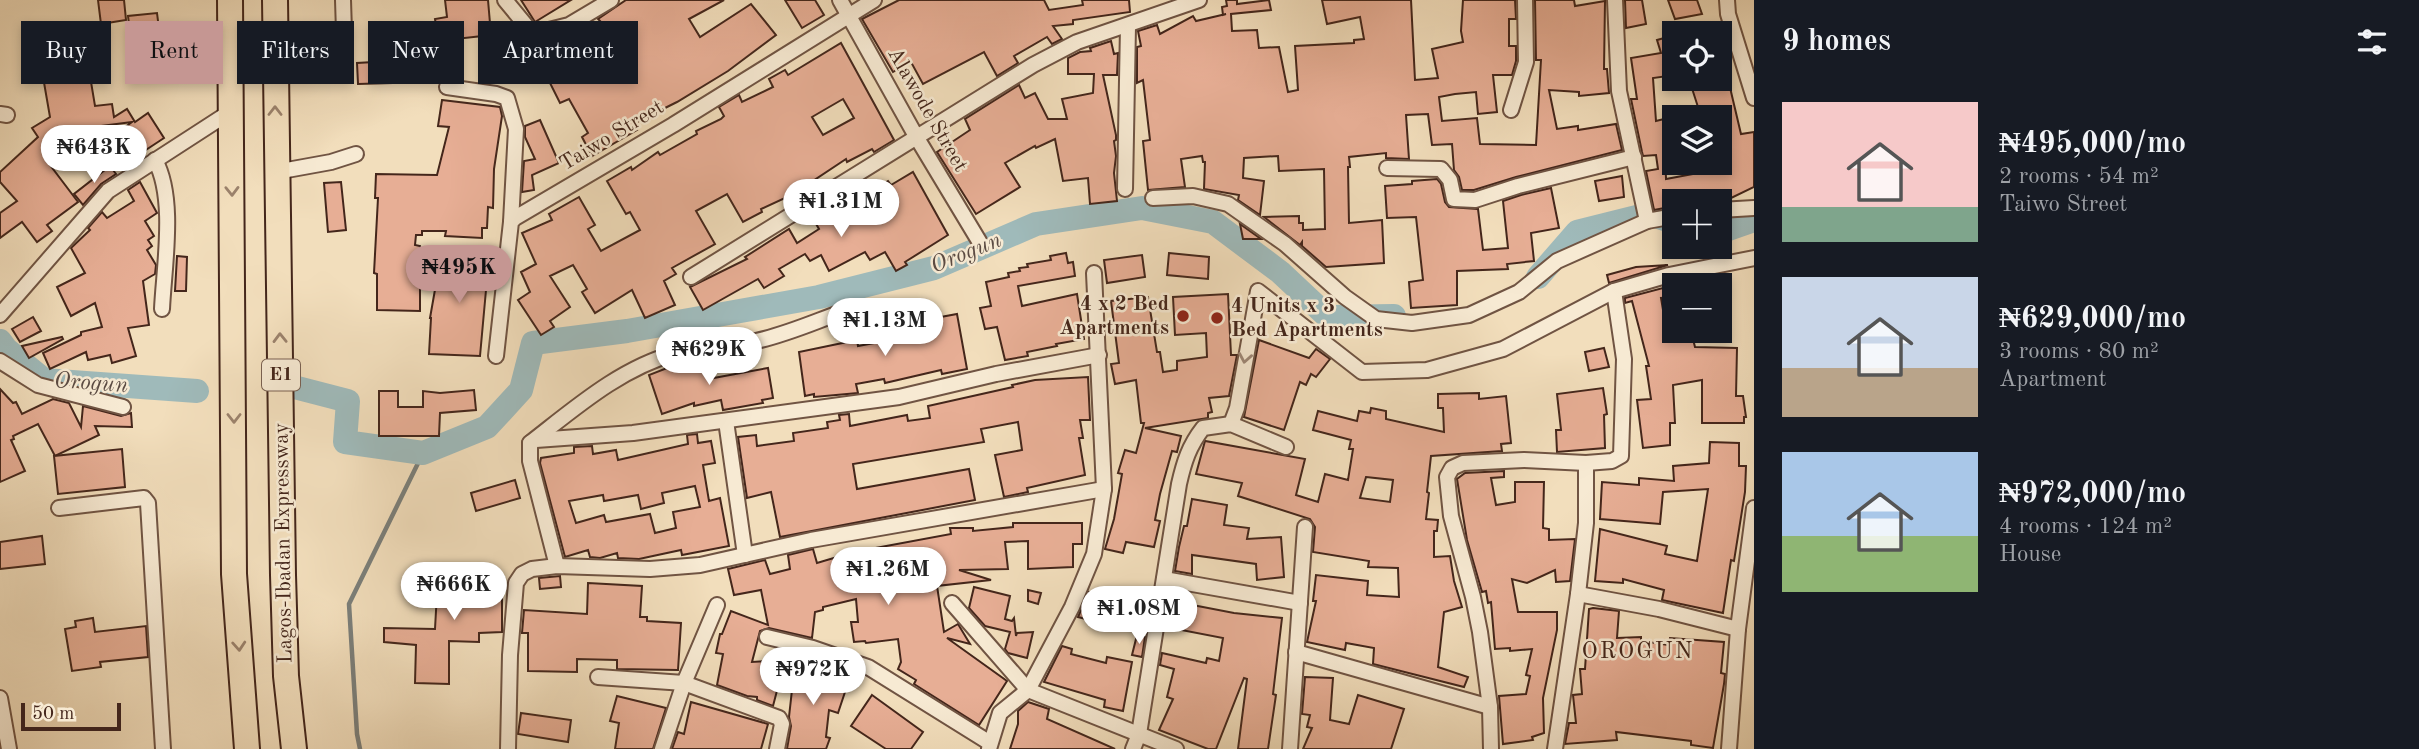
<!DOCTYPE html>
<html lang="en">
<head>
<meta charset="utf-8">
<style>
	:root { --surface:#171b24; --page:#242831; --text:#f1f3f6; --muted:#9ea1a6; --accent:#c59692 }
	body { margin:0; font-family:"Old Standard TT",serif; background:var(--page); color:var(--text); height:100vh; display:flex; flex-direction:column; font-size:26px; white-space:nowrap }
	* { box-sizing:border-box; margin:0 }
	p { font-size:23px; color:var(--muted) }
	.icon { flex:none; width:38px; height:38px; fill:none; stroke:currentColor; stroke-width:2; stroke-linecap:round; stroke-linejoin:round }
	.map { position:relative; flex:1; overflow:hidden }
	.drawer { display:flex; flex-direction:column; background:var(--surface); width:665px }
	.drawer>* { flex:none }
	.top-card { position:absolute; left:21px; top:21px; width:665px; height:63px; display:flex; gap:14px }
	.controls { position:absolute; left:1662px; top:21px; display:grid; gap:14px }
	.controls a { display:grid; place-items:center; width:70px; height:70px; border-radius:0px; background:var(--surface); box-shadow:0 4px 10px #0003; font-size:35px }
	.scale { position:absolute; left:21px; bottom:18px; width:100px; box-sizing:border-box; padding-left:7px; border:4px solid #44261b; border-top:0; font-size:19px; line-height:24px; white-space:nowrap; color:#44261b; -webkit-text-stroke:5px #f7ead3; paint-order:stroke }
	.price { position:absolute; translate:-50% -60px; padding:0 16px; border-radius:24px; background:#fff; color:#222; font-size:23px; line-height:46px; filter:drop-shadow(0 2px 4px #0008) }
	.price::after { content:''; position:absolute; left:50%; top:42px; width:21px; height:16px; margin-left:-10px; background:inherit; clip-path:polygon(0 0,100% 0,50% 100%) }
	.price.on { background:var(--accent); color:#111 }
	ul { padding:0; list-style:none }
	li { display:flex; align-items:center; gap:21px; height:175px; padding:0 28px }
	li span { display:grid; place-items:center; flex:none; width:196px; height:140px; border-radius:0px; color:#555 }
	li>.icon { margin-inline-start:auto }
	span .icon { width:84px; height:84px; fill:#fffc; stroke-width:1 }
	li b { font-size:30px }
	h2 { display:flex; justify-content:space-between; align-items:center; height:84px; padding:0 28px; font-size:30px }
	.pill { padding:0 24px; border-radius:0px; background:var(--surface); box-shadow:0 4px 10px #0003; font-size:24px; line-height:63px }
	.pill.on { background:var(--accent); color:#111 }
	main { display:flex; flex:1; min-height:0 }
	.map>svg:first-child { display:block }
</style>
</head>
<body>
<main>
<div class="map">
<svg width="1754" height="749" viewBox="0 0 1754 749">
	<rect width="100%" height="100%" fill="#f2debc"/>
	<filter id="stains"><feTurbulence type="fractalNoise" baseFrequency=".00286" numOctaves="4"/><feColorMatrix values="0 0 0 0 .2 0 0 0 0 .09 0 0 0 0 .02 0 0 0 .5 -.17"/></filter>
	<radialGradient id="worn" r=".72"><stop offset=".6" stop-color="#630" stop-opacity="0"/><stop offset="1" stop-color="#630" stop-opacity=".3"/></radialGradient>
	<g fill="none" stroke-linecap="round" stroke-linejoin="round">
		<path stroke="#7b7f7a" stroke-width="4.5" d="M360,749L357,734L349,604L423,453"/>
		<g stroke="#9fbaba" stroke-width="24">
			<path d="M1720,232L1754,220"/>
			<path d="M1538,277L1577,232L1649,214L1671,221"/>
			<path d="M0,341L6,349L44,380L197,391"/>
			<path d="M294,387L348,401L345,442L423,453L487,427L521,390L533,343L627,331L819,297L934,268L1036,224L1142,208L1213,222L1280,272L1328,317L1394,316"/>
		</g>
	</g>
	<g fill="#e7ae95" stroke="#44261b" stroke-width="2" fill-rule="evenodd">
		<path d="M98,0H124L126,20L101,24Z"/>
		<path d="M445,0H488L491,35L456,39L455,29L437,32L435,19L447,17Z"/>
		<path d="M521,0H571L535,22Z"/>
		<path d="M626,0H724L689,19L700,37L751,4L776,35L728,71L677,102L633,124L637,130L592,156L582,137L588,133L569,99L560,103L535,53L580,30L582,35L603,24L598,19Z"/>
		<path d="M785,0H815L824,15L802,28Z"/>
		<path d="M899,0H1044L1049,10L1083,5L1082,0H1129L1130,12L1073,20V24L1053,26L1062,39L1052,44L1047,37L1014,56L1018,63L997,76L984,52L923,84L911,62L893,72L862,19Z"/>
		<path d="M1226,0H1237V4L1269,0L1271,10L1231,14L1232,31L1257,30L1259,48L1279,47L1288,92L1298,90L1295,46L1354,43V40L1364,39L1360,17L1327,24L1322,0H1411L1415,80L1438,78L1432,49L1463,42L1461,31L1463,0H1515L1516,19H1509V46H1516V61L1512,75H1493L1497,112L1478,114L1476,92L1455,94L1439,97L1442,121L1477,118L1480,144L1536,145L1541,60H1536L1535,0H1574L1575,6L1605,1L1604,69H1607L1609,93L1579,96V92L1549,90L1557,129L1578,126V130L1616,124L1622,150L1516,177L1474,190H1462L1459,177L1454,170L1452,144L1432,145L1428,114L1406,115L1409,159L1386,158V153L1349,157L1350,167H1348L1349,223L1382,220L1384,263L1326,267L1302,246V242L1300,245L1264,217L1299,216V223H1303V230L1325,229L1324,169L1279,171L1278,156L1244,158L1243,178L1264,181L1260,215L1238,200L1239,195L1204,189L1205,162H1203L1202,156L1181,159L1185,187L1148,190L1143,141L1150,140L1143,80L1137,83V47L1141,46L1138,31L1157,25L1160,34L1193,16L1196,21L1226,14L1223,15L1222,7L1227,6Z"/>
		<path d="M1625,0H1642L1646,24L1626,28Z"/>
		<path d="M1668,0H1697L1702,14L1675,19Z"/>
		<path d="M157,13L160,37L131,40L128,16Z"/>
		<path d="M413,22L416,45L388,48L385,25Z"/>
		<path d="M1675,35V75L1653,78L1656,121L1664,119L1666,179L1709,171L1706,163H1720V117H1675L1674,115L1698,107L1689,79H1728L1741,134L1754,132V187L1727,200L1714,201L1713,192L1679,199V201H1675V206L1654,210L1646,171L1658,169L1656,155L1643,156L1642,152L1631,99H1637L1631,58L1661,53L1657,40Z"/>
		<path d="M29,40L44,41V44L90,43L89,70L95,106L112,104L114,117L127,109L135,122L148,113L164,138L117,169L100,146L132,122L70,130L77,141L47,161L78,202L47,225L52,231L37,242L22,222L0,238V213L17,201L0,182V172L38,137L32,128L50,117L42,71L26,69Z"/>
		<path d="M1111,41L1114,54L1118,53L1117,75H1103L1116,135V140L1114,141L1116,156L1114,173L1117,201L1090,204L1088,178L1063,181L1055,139L1036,148L1035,146L1005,163L1020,187L976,214L937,152L970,130L965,119L1019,85L1025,98L1035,93L1048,119H1067L1062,99L1093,93L1094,74H1068V58L1080,52L1091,51L1090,48Z"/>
		<path d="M841,43L894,140L874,152L872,149L847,162L846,159L810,183L811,186L761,209L762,212L743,222L727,194L696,211L715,244L672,268L676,274L664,281L675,305L645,318L632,290L595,313L582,292L587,289L573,265L550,276L570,307L550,321L554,327L541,335L518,300L530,292L521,272L536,264L522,233L552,220L549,214L579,197L595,225L588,229L601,251L640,230L630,212L626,214L607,181L631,167L632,170L658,152L660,155L697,134L696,131L721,119L724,116L719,107L739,95L742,102L773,87L769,79L785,70L788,75ZM843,99L854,118L823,135L812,117Z"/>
		<path d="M526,46L532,61L521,65L515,50Z"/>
		<path d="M391,61L392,83L358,84L357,63Z"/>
		<path d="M442,100L500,107L502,116L494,169L493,208L488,207L487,228H482V238L445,236L446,231H422V235H416L415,245L420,246V311L377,310V274L374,273L378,198H375L376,174L437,175L449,127L438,126Z"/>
		<path d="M540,120L559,163L532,175L534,190L522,192L524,161L535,159L525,137V126Z"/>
		<path d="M110,166L116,174L101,184L83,205L74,194Z"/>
		<path d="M913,172L948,235L905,262L907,265L896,271L885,252L870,260L865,252L829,271L821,255L810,261L805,254L779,269L784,276L764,288L758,279L703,310L690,287L747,259L745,257L789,229L797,243L819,229L812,217L831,205L836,213L888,181L891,185Z"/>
		<path d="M1622,176L1624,197L1599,201L1595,181Z"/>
		<path d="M1437,179L1441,184L1445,202L1449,207L1478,209L1483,250L1508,248L1503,201L1521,195L1551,188L1559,228L1531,233L1534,261L1507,264L1508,269L1457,271V305L1411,308L1409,282L1423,280L1416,217L1387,218L1385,186L1412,184V181Z"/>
		<path d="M140,182L157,213L145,221L154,236L148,240L152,246L147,250L156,265L155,274L143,281L149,325L128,328L136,356L112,363L110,355L88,360L86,352L50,369L43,353L81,335V332L102,327L95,303L71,316L57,287L85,273L71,248L90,230L88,228L102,212L107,218L134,201L128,190Z"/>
		<path d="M341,182L346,230L328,232L324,183Z"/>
		<path d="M1240,224L1261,239H1243Z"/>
		<path d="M442,250L490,259L489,267H496L495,280L487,279L480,356L429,354L431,318H430Z"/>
		<path d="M1066,253L1068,263L1073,262L1075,276L1018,286L1022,306L1077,294L1084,339L1056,344L1057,346L1027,352L1028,356L1005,360L997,327L985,329L980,308L991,306L986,282L1009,277L1008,273L1020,271L1019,268L1028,267L1027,264L1051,260L1050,256Z"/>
		<path d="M1169,253L1209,257L1208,279L1167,275Z"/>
		<path d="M1142,255L1145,277L1107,283L1104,260Z"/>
		<path d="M177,256L187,257L186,291H175Z"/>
		<path d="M1668,265L1609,283L1607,275L1636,267Z"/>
		<path d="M1697,279L1696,285H1675V297L1661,298L1666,328L1675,327V331H1691L1695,347L1737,348L1736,396H1743L1746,417H1744V423H1702V380L1673,385L1675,423H1670V445L1643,448L1637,400L1651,399L1646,366H1649L1632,301L1625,303V298Z"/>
		<path d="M1228,294L1231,355H1237L1229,396L1209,398L1212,412L1208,413V418L1145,428L1181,436L1177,452L1172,451L1160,494L1155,520L1160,521L1154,547L1126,542L1123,553L1105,549L1114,519L1122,474L1118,473L1125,450L1136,453L1144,423H1141L1136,380L1115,384L1111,364L1119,363L1111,301L1148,297L1157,352H1160L1163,372L1177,370V361L1207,357L1206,333L1175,335L1173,297Z"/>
		<path d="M957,314L967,369L942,374L941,370L885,383L884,379L856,384L858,393L814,397V394L805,396L799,352L857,340L858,346L906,337L903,324Z"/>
		<path d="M33,317L41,331L20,342L12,329Z"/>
		<path d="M62,337L63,339L29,358L22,346Z"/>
		<path d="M1259,340L1309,358L1316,349L1330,359L1316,377L1311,374L1306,385L1300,382L1284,430L1244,417Z"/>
		<path d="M1604,348L1609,367L1589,371L1585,352Z"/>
		<path d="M704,358L708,379L768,368L773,398L762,400L763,403L723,410L721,400L694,406V403L662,414L649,375L685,361Z"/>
		<path d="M1088,377L1090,420H1080L1083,438H1079L1085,475L1027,488L1028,492L1004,497L995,455L1022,450L1018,422L981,429L984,442L853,464L857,489L969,469L975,500L780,537L771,492L747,498L738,437L756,435L757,446L794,441L793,433L828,428L827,422L840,420L839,415L849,414L850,426L907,415L908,421L930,418L928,406L1013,387L1012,385L1035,380Z"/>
		<path d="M1603,388L1607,414L1604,415L1605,448L1557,452L1556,430H1561L1557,394Z"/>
		<path d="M0,389L13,403L16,402L22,414L53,399L69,403L81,427L83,406L121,416L131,413L132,427L95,426L99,435L55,456L38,424L13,436L14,439L11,440L25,471L0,482Z"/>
		<path d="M474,390L476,410L440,413L439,436H379V391H398V407H423V391L440,393Z"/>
		<path d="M1479,393V399L1506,396L1511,443L1501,444L1502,451L1431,456L1427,492L1429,493L1426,519L1438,520L1437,531H1434V557L1450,556L1454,581L1462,607L1444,612L1438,667L1468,677L1464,687L1373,664L1374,648L1346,643L1345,650L1307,642L1316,601H1313L1316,575L1368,581L1367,595L1399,597L1398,568L1368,567L1369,561L1313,552L1315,527L1310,519L1238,496L1242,483L1196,474L1205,441L1305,459L1296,495L1318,502L1325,474L1348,480L1353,449H1349L1351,440L1313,430L1318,411L1357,421L1359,411L1370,413L1371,408L1386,411V419L1444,432L1443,408H1438V394ZM1366,477L1393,480L1390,502L1360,498Z"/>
		<path d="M697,434L698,443L711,441L715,463L703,465L709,501L720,498L729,546L682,555L681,550L639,559L618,558L617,553L600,558L590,557L588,550L565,557L540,463L541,458L574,453V447L592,446L593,454L616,450L618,460L688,444L687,435ZM695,486L700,507L673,512L676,528L655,533L650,514L606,522L604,515L576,523L569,501L603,495L604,501L638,495L641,509L664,503L662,493Z"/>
		<path d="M1710,442L1739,443V466H1746L1745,492L1734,561L1731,560L1723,613L1662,600L1664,590L1623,579V583L1595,581L1600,529L1667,546L1665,554L1697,561L1708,489L1663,492L1660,524L1600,519L1602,482L1639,485V478L1674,481L1673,466L1709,463Z"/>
		<path d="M122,449L125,487L58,494L54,456Z"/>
		<path d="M1504,471V477L1491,478L1496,505L1515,502V482H1544L1543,528L1549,529V540L1575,539L1570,581L1556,582L1555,570L1527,583L1512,579L1518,612H1557V630L1543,698L1544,733L1532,737L1533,740L1503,744L1499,696L1526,694L1530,676L1526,675L1532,649L1510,651V648L1495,649L1491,602L1488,603L1486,591L1482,592L1467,540L1457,479L1465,473Z"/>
		<path d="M515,480L520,498L476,511L471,493Z"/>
		<path d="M1192,499L1227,505L1224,525L1249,528L1247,539L1281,537L1284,577L1257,580L1256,564L1192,555V574L1175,571L1179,547L1184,526H1187Z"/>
		<path d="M1013,523H1082V544H1073V567L1028,569V541L1005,542L1008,569L959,570L991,580L937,586L944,632L958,624L970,644L947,638L1007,681L979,725L914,684L916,680L898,669L901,662L898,639L866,643L865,641L854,642L851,622H858L856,599L823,607V610L815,612L812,638L769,628L760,631L752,662L785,660L773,706L757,700V697L747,696L717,685L723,654L716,653L720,634H722L731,611L768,625L761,590L734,595L728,569L765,560L770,574L790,569L788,555L813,549L817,563L854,552L951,534L950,528H973V531L1013,527Z"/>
		<path d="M42,536L45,564L0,569V542Z"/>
		<path d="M453,566L497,568L495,598H502V632L479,633V642L449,641V684L415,683L416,645L384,642V628L435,629L437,593H451Z"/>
		<path d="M560,576L561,587L540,589L539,578Z"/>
		<path d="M588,583L642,586L640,617H647V621L681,623L678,670L617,669V660L577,659V672L528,671V633H522L524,610L587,614Z"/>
		<path d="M974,587L1010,596L1005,619L1012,621L1014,618L1016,636L1017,633L1033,632L1027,658L1008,653L1005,649L1010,632L985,626L969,608Z"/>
		<path d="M1028,590L1041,593L1038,604L1028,601Z"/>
		<path d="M1089,592L1097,597L1099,592L1144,604L1137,632L1078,617Z"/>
		<path d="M1177,602L1234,613L1282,618L1273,694L1276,695L1268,749H1238L1247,679L1244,678L1216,749H1208L1159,730L1173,699L1167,697L1174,669L1160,665L1162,653L1206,663L1207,658L1219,661L1223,638L1171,628Z"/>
		<path d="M1593,608L1619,611L1617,638L1641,637V641L1669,645L1670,638L1724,642L1721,673L1725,674L1724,684L1713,748L1691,745V741L1616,732L1617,740L1565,744L1569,723H1576L1573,695L1582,694L1580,669H1585L1589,609Z"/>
		<path d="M93,618L95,632L146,626L148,657L100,662L101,667L72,671L65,629L76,627L75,621Z"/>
		<path d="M1137,635L1145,637L1142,657L1132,655Z"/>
		<path d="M1062,646L1072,649L1071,654L1106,663L1107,657L1132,662L1123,711L1104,707L1105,700L1044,682Z"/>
		<path d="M795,663L849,680L838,713L829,710L826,737L830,738L826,749H787L791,726L789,717Z"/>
		<path d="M1305,677L1333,678L1330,720L1349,724L1358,695L1404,709L1391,749H1303L1312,728L1307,727L1310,715L1302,714Z"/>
		<path d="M872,695L923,732L911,749H886L851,726Z"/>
		<path d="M617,696L666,708L653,749H615L619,723L610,721Z"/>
		<path d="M691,702L768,724L761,749H672L678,732L684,734Z"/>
		<path d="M1028,702L1049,709L1047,719L1115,749H1010L1018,724V711Z"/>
		<path d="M521,713L571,720L568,742L518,734Z"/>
	</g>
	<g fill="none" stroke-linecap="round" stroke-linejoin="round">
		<defs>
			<g id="minor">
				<path d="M343,0L345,63"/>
				<path d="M505,0L533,34L569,25L611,0"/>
				<path d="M840,0L917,138L979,241"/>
				<path d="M1615,0L1619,91L1647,221"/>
				<path d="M1727,0L1728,14L1754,98"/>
				<path d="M447,87L496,94L507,98L516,129L511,222"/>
				<path d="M1511,110L1526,62L1525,0"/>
				<path d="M0,114L7,115"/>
				<path d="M155,160C176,198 164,266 162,309"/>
				<path d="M1387,168L1441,169L1450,180L1454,199L1475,200L1518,186L1634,157"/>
				<path d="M276,172L331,162L356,154"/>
				<path d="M1125,189L1128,26"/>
				<path d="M1153,198L1193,196L1228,204L1285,244L1345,297L1376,319L1412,323L1469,315L1519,292L1557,261L1647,221L1675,216"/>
				<path d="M1720,210L1754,208"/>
				<path d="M691,277L1033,65L1077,42L1199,0"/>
				<path d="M0,315L108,191L230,112"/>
				<path d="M496,356L511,222L515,218L673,125L874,0"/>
				<path d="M0,361L38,385L123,407"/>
				<path d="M726,421L745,555"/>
				<path d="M1231,424L1237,408L1258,291L1362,372L1427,370L1503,349L1614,291L1669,275L1754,258"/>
				<path d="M530,443L536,440L633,433L899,397L996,374L1099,355"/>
				<path d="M59,508L144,498L148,503L163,749"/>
				<path d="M557,566L530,461V443C574,409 620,368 676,353C702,346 729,347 756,341C785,335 814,322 842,312"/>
				<path d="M1164,579L1300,603"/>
				<path d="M1578,594L1659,609L1738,629"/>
				<path d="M952,603L1028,690L1176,749"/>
				<path d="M767,637L813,648L868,667L990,743"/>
				<path d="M1296,652L1490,707"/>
				<path d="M598,677L684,683L779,718L782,724L777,749"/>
				<path d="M0,698L9,749"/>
				<path d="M508,749L510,655L516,583L522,574L532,569L557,566L650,569L700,565L811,540L1104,489"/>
				<path d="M662,749L684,683L717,605"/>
				<path d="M989,749L1000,713L1028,690L1072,607L1094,554L1104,489L1094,273"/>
				<path d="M1133,749L1139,734L1179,484C1184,462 1189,446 1203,428L1231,424L1286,447"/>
				<path d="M1290,749L1305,527"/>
				<path d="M1491,749L1490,707L1480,632L1473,597L1451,516L1447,477L1452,468L1463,463L1524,460L1586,463L1612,461L1621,456L1624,359L1614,291"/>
				<path d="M1555,749L1578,594L1586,523V463"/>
				<path d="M1729,749L1738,629L1754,508"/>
			</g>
			<g id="motorway">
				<path d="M230,0L234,574L247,749"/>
				<path d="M275,0L283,575L286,676L294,749"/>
			</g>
		</defs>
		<use href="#minor" stroke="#705443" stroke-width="18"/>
		<use href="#motorway" stroke="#44261b" stroke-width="28"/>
		<use href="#minor" stroke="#f7ead3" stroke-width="14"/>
		<use href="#motorway" stroke="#f2debc" stroke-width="24"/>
	</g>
	<defs><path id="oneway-chevron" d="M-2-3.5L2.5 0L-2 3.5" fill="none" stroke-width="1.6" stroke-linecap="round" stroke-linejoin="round" transform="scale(1.75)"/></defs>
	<g stroke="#9b826c">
		<use href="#oneway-chevron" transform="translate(275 111) rotate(-90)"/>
		<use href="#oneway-chevron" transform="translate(232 191) rotate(89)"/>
		<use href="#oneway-chevron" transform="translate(280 338) rotate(-91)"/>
		<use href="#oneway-chevron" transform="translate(234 418) rotate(90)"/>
		<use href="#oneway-chevron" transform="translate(239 646) rotate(86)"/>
	</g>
	<use stroke="#9e8877" href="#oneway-chevron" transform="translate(1245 358) rotate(100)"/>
	<g fill="#8f2418" stroke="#f7ead3" stroke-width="2.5">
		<circle cx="1183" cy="316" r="7"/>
		<circle cx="1217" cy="318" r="7"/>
	</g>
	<g text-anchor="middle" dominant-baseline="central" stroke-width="5" stroke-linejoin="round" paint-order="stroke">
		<rect fill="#f7ead3" stroke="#7a6152" stroke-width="2" x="262" y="359.5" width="38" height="31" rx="5"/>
		<g font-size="19" font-weight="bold" fill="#44261b">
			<text x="281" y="375">E1</text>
		</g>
		<g font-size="21" fill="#44261b" stroke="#f7ead3">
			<text transform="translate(927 110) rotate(60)">Alawode Street</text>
			<text transform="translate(612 136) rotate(-31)">Taiwo Street</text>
			<text transform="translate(284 543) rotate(-91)">Lagos-Ibadan Expressway</text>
		</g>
		<g font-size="21" font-weight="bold" fill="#44261b" stroke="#f7ead3" text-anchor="end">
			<text x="1169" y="304">4 x 2 Bed<tspan x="1169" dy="24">Apartments</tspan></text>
			<text x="1231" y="306" text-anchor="start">4 Units x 3<tspan x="1231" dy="24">Bed Apartments</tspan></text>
		</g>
		<g font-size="23" font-style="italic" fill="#5b4b43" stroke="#f7ead3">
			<text transform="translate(966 253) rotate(-22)">Orogun</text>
			<text transform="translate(91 383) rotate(4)">Orogun</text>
		</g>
		<g font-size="23" letter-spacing="2" fill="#44261b" stroke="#f7ead3">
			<text x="1638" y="651">OROGUN</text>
		</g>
	</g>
	<rect width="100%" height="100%" filter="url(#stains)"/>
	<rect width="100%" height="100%" fill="url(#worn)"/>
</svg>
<div class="controls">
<a><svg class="icon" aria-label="locate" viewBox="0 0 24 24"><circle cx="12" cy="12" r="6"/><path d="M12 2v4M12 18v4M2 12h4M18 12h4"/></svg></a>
<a><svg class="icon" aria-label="layers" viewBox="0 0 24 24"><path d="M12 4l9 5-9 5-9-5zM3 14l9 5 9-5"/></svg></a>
<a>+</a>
<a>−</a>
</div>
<div class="scale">50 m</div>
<b class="price" style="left:94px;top:185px">₦643K</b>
<b class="price" style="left:841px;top:239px">₦1.31M</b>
<b class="price on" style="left:459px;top:305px">₦495K</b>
<b class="price" style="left:885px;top:358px">₦1.13M</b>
<b class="price" style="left:709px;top:387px">₦629K</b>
<b class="price" style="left:888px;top:607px">₦1.26M</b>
<b class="price" style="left:454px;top:622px">₦666K</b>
<b class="price" style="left:1139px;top:646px">₦1.08M</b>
<b class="price" style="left:813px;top:707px">₦972K</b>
<div class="top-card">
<a class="pill">Buy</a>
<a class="pill on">Rent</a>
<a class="pill">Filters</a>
<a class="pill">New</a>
<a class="pill">Apartment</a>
</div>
</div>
<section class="drawer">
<h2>9 homes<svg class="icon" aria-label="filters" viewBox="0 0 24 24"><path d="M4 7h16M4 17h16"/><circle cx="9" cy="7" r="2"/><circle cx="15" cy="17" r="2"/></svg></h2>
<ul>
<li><span style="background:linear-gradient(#f6c9c9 75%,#7fa58c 0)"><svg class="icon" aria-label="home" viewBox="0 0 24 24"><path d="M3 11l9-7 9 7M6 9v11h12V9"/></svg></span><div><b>₦495,000/mo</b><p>2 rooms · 54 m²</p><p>Taiwo Street</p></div></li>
<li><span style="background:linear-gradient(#c9d6e8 65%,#b9a48a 0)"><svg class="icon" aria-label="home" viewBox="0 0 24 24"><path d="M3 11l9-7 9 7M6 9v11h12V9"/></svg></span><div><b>₦629,000/mo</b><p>3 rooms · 80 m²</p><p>Apartment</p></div></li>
<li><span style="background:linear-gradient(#a9c7e8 60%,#8fb573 0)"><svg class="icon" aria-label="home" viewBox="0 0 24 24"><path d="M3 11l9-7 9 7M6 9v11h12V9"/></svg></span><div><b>₦972,000/mo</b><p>4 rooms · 124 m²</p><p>House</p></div></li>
</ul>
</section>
</main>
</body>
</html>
